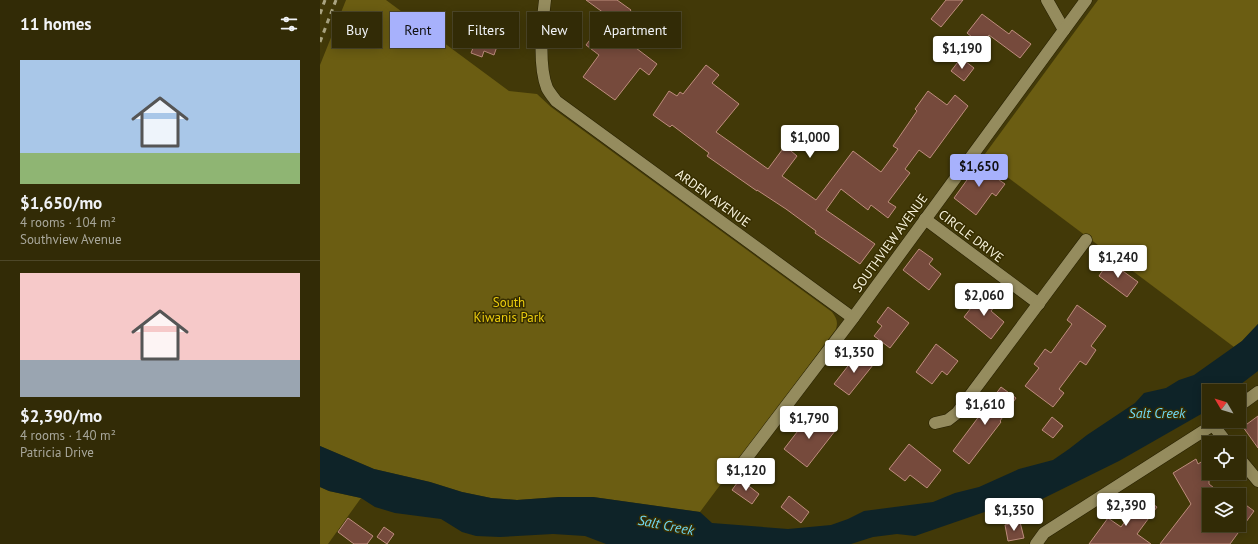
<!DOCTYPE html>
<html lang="en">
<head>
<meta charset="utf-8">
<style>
	:root { --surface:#322b06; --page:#3a3310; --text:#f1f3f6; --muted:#a8a79b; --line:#4d4728; --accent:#a7b1fc }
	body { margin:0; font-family:"PT Sans",sans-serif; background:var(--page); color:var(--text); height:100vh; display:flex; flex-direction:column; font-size:15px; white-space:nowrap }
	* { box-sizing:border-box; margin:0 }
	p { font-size:13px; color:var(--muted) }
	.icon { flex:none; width:22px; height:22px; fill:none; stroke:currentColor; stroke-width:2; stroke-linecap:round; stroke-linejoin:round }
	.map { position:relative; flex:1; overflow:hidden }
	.details { display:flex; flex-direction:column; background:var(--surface); width:320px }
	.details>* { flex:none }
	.guide { position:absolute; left:12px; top:12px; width:380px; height:36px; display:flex; gap:8px }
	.needle { width:26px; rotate:308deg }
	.buttons { position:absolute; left:882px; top:384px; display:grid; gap:8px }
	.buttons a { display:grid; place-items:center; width:44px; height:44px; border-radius:0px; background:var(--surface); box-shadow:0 2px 10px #0003,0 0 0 1px var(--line); font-size:20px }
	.price { position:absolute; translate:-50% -34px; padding:0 9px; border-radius:4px; background:#fff; color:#222; font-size:13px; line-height:26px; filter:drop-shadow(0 1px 2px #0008) }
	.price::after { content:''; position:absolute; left:50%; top:24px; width:12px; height:9px; margin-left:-6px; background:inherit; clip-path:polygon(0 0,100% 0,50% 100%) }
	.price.selected { background:var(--accent); color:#111 }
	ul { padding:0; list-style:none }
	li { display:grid; align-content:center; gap:8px; height:212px; padding:0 20px }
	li+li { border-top:1px solid var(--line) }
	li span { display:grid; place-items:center; height:124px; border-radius:0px; color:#555 }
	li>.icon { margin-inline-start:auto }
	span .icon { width:72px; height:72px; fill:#fffc; stroke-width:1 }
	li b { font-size:17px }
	h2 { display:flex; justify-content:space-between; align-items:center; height:48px; padding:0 20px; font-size:17px }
	.tag { padding:0 14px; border-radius:0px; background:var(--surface); box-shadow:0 2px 10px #0003,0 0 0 1px var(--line); font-size:14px; line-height:36px }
	.tag.selected { background:var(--accent); color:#111 }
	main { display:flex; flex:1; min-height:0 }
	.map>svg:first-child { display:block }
</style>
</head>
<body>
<main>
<section class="details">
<h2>11 homes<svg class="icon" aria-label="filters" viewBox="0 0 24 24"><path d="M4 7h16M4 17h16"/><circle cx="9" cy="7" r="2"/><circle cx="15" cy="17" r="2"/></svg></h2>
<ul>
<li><span style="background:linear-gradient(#a9c7e8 75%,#8fb573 0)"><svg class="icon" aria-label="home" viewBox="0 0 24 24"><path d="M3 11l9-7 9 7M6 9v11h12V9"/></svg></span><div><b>$1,650/mo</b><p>4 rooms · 104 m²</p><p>Southview Avenue</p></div></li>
<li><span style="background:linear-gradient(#f6c9c9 70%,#9aa5b1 0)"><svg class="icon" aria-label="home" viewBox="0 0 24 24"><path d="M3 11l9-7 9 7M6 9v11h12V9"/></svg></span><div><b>$2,390/mo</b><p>4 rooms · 140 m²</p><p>Patricia Drive</p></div></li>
</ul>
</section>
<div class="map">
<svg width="938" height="544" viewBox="0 0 938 544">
	<rect width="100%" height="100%" fill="#423908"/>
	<g fill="#6b5d12">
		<path d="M26,0H66L189,91L217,94L231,107L512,312C517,319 518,322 516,329L380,512L273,497H239L197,500L171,498L142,492L110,482L54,469L0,446V65Z"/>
		<path d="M778,0H938V324L922,341L914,347L662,158Z"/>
		<path d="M0,487L9,491L41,498L8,544H0Z"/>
	</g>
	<path fill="#0e2328" d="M938,324V371L912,391H889V408L883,413L799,461L716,502L695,506H682L595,536L577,534L553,537L531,544H286L265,536L233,534L180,537L156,536L142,532L121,519L75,513L55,507L41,498L9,491L0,487V446L54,469L110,482L142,492L171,498L197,500L239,497H273L380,512L392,523L468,529L511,525L528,519L544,511L613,502L635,493L659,487L699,469L733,460L749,449L767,435L815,403L824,393L846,388L859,380L874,375L922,341Z"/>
	<g fill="#764a3c" stroke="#be8d7d">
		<path d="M266,0H297L311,10L305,18L322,31L312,45L337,64L329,75L320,68L295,100L263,77L279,55L266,45L288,16Z"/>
		<path d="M626,0H643L621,27L611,19Z"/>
		<path d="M662,14L689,34L692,30L711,44L700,58L669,35L662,45L647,33Z"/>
		<path d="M158,27L181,35L174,55L164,51L162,57L151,53L153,48L150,46Z"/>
		<path d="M641,58L654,68L644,81L631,71Z"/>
		<path d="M386,65L399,75L392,83L419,104L396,132L448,169L465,146L477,156L462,176L496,200L533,151L561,172L578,149L573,146L597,111L595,109L608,91L627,105L635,95L648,106L610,158L599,150L585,169L590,173L568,202L576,207L568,218L551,205L548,210L521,189L506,210L555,244L540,264L495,233L496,231L466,209L437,190V191L387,156L389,153L352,125L350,127L333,115L349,91L357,96L360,92L363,94Z"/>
		<path d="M658,160L671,170L669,173L685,184L676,196L672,193L656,215L634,198L652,173L650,172Z"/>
		<path d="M599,249L613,259L609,264L621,274L609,290L583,270Z"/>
		<path d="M789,261L818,282L807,297L779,276Z"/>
		<path d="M661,295L675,306L671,311L684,322L671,339L644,317Z"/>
		<path d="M757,305L786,326L771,346L776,350L766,365L760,361L739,389L744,393L733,407L705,386L719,368L714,364L725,349L731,353L752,324L747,320Z"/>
		<path d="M568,307L589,323L570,348L554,336L562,326L557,322Z"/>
		<path d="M616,344L638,361L627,375L622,371L612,384L596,372Z"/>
		<path d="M538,353L553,365L529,395L514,384Z"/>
		<path d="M681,387L696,398L680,421L681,422L649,464L633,451Z"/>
		<path d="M491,414L515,431L487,467L464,449Z"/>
		<path d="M938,416V448L923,427Z"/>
		<path d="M732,417L743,426L733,438L722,430Z"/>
		<path d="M589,444L621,470L607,488L590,475L585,481L569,469Z"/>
		<path d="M889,457V484L903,495H889V525H919V500L934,511L910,544H840L871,504L853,473L876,459L878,464Z"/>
		<path d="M420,479L439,494L432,504L412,490Z"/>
		<path d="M469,496L489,512L481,523L461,507Z"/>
		<path d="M823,497L837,507L817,534L831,544H769L788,518L801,527Z"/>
		<path d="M28,518L53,536L47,544H34L18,532Z"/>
		<path d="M700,522L704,538L688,541L685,525Z"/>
		<path d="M64,527L74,534L67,544L57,537Z"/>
	</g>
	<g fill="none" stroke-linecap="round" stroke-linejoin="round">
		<defs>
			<g id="minor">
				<path d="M225,0C222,24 218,66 227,88C229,92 233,97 236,101L533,318"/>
				<path d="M727,0L744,30"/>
				<path d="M605,219L719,304"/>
				<path d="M919,406L938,392"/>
				<path d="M615,423L628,420L637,413L766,240"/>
				<path d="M893,425L907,443"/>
				<path d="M919,458L938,481"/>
				<path d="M416,472L533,318L766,0"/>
				<path d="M716,544L724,533L899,421"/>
			</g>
		</defs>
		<use href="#minor" stroke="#272000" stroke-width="13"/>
		<use href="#minor" stroke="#958c5e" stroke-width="12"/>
		<g stroke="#aba582" stroke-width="3" stroke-dasharray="5 5" stroke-linecap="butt">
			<path d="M0,14L5,0"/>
			<path d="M0,42L16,0"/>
		</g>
	</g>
	<g text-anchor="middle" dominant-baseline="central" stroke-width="3" stroke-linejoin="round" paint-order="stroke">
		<g font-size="13" fill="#f8f3db" stroke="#372e00">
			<text transform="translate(393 198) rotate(36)">ARDEN AVENUE</text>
			<text transform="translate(651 236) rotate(37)">CIRCLE DRIVE</text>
			<text transform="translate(570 243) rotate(-54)">SOUTHVIEW AVENUE</text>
		</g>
		<g font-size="13" fill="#ebcc0e" stroke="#372e00">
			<text x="189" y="302">South<tspan x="189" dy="15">Kiwanis Park</tspan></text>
		</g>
		<g font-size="14" font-style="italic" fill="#6fd7f3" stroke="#372e00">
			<text x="837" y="413">Salt Creek</text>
			<text transform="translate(346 525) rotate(11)">Salt Creek</text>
		</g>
	</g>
</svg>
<div class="buttons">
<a><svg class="needle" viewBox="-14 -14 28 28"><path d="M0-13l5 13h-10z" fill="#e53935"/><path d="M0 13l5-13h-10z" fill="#a8a79b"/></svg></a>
<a><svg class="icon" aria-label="locate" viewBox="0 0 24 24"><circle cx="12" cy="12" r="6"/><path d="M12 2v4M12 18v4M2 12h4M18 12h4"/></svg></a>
<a><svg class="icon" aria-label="layers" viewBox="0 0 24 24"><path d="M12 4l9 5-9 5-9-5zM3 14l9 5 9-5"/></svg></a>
</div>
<b class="price" style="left:642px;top:70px">$1,190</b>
<b class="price" style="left:490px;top:159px">$1,000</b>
<b class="price selected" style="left:659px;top:188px">$1,650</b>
<b class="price" style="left:798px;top:279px">$1,240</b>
<b class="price" style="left:664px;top:317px">$2,060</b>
<b class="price" style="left:534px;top:374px">$1,350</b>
<b class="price" style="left:665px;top:426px">$1,610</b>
<b class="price" style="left:489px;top:440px">$1,790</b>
<b class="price" style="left:426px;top:492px">$1,120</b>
<b class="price" style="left:806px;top:527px">$2,390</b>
<b class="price" style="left:694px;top:532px">$1,350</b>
<div class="guide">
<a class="tag">Buy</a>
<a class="tag selected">Rent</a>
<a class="tag">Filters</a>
<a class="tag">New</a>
<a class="tag">Apartment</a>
</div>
</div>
</main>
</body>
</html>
